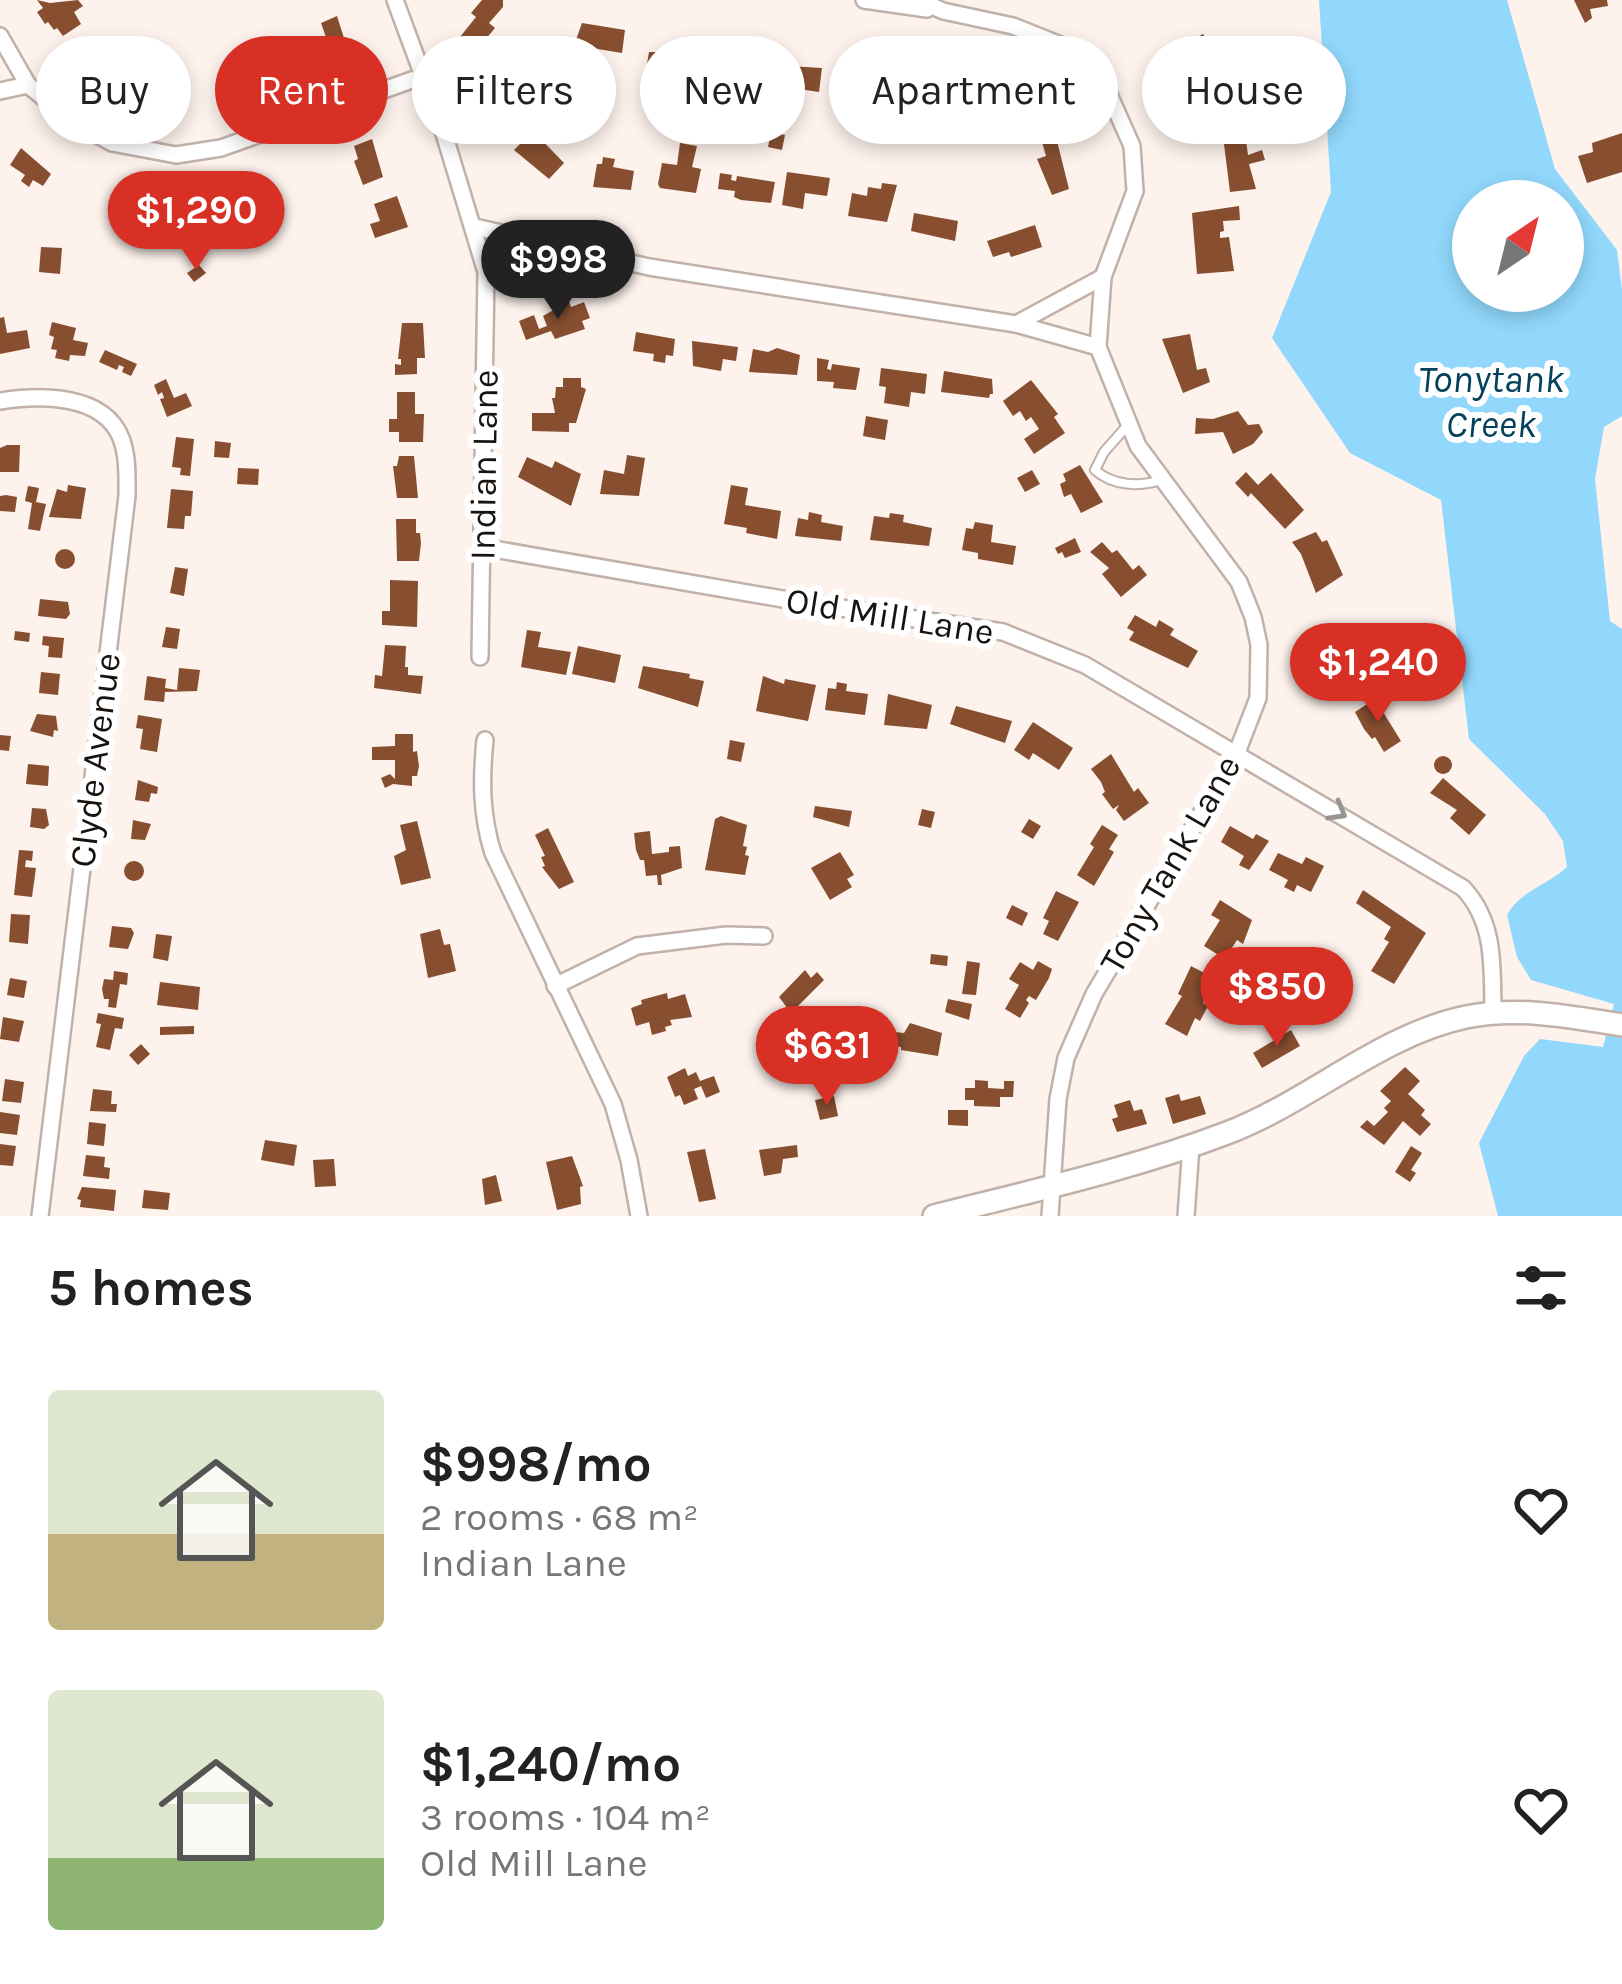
<!DOCTYPE html>
<html lang="en">
<head>
<meta charset="utf-8">
<style>
	:root { --surface:#fff; --page:#f6f6f6; --text:#222; --muted:#767676; --accent:#d93025 }
	body { margin:0; font-family:Karla,sans-serif; background:var(--page); color:var(--text); height:100vh; display:flex; flex-direction:column; font-size:45px; white-space:nowrap }
	* { box-sizing:border-box; margin:0 }
	p { font-size:39px; color:var(--muted) }
	.icon { flex:none; width:66px; height:66px; fill:none; stroke:currentColor; stroke-width:2; stroke-linecap:round; stroke-linejoin:round }
	.map { position:relative; height:1216px; overflow:hidden }
	.sheet { display:flex; flex-direction:column; background:var(--surface); flex:1 }
	.sheet>* { flex:none }
	.banner { position:absolute; left:36px; top:36px; width:1551px; height:108px; display:flex; gap:24px }
	.needle { width:78px; rotate:35deg }
	.fabs { position:absolute; left:1452px; top:180px; display:grid; gap:24px }
	.fabs a { display:grid; place-items:center; width:132px; height:132px; border-radius:50%; background:var(--surface); box-shadow:0 6px 18px #0003; font-size:60px }
	.price { position:absolute; translate:-50% -102px; padding:0 27px; border-radius:42px; background:var(--accent); color:#fff; font-size:39px; line-height:78px; filter:drop-shadow(0 3px 6px #0008) }
	.price::after { content:''; position:absolute; left:50%; top:72px; width:36px; height:27px; margin-left:-18px; background:inherit; clip-path:polygon(0 0,100% 0,50% 100%) }
	.price.current { background:#222; color:#fff }
	ul { padding:0; list-style:none }
	li { display:flex; align-items:center; gap:36px; height:300px; padding:0 48px }
	li span { display:grid; place-items:center; flex:none; width:336px; height:240px; border-radius:12px; color:#555 }
	li>.icon { margin-inline-start:auto }
	span .icon { width:144px; height:144px; fill:#fffc; stroke-width:1 }
	li b { font-size:51px }
	h2 { display:flex; justify-content:space-between; align-items:center; height:144px; padding:0 48px; font-size:51px }
	.pill { padding:0 42px; border-radius:54px; background:var(--surface); box-shadow:0 6px 18px #0003; font-size:42px; line-height:108px }
	.pill.current { background:var(--accent); color:#fff }
	.map>svg:first-child { display:block }
</style>
</head>
<body>
<div class="map">
<svg width="1622" height="1216" viewBox="0 0 1622 1216">
	<rect width="100%" height="100%" fill="#fdf2ec"/>
	<path fill="#91d8fc" fill-rule="evenodd" d="M1319,0H1507L1555,169L1617,250L1622,290V416L1604,427L1595,479L1610,621L1622,629V1216H1498L1479,1143L1524,1056L1540,1039L1603,1047L1614,1004L1531,980L1517,957L1507,915C1520,891 1546,886 1567,867L1563,841L1545,814L1469,739L1441,500L1350,453L1272,338L1331,192ZM1473,201H1563V291H1473Z"/>
	<g fill="#874f30">
		<path d="M37,0L50,3L78,0L83,6L74,12L81,24L63,36L57,28L54,30L48,22L45,24L37,12L43,8Z"/>
		<path d="M482,0H503V7L489,23L495,28L485,40L479,36L471,46L460,37L476,17L471,13Z"/>
		<path d="M1574,0H1607L1608,6L1590,9L1592,18L1585,23Z"/>
		<path d="M337,16L350,57L322,67L317,52L328,43L321,23Z"/>
		<path d="M582,23L625,30L622,53L579,46L580,41L576,40Z"/>
		<path d="M1203,34L1211,48L1220,43L1231,62L1223,67L1230,79L1221,85L1224,90L1208,99L1181,46Z"/>
		<path d="M89,46L104,63L107,59L126,74L114,89L78,60Z"/>
		<path d="M680,46L691,48L686,73L646,70L649,52H679Z"/>
		<path d="M721,48L757,58L754,72L747,71L745,79L707,72L712,50L720,52Z"/>
		<path d="M772,65L822,68L819,92L792,88L791,93L776,91L777,86L769,85Z"/>
		<path d="M510,67L515,80L520,78L523,89L518,91L526,115L504,122L491,73Z"/>
		<path d="M591,71L600,94L581,101L572,78Z"/>
		<path d="M842,71L885,76L879,110L869,108L871,95L839,89Z"/>
		<path d="M175,77L190,81L188,106L181,104L180,109L152,101L156,83L173,86Z"/>
		<path d="M914,81L943,86L941,101H937L936,106L911,104Z"/>
		<path d="M977,90L998,101L1001,93L1019,99L1016,107L1024,110L1015,133L991,128L993,121L979,118L982,111L970,106Z"/>
		<path d="M698,96L718,99L715,116L696,113Z"/>
		<path d="M533,131L564,163L549,179L514,150Z"/>
		<path d="M771,132L785,135L782,150L768,147Z"/>
		<path d="M1245,133L1248,155L1262,150L1265,160L1249,164L1256,189L1230,192L1223,136Z"/>
		<path d="M1622,133V172L1587,183L1578,156L1593,152L1592,143Z"/>
		<path d="M1056,137L1069,189L1052,195L1037,159L1046,156L1042,142Z"/>
		<path d="M372,139L383,177L363,185L354,161L358,159L354,146Z"/>
		<path d="M680,143L697,146L692,167L701,169L696,193L660,188L658,184L662,163L677,165Z"/>
		<path d="M21,148L51,174L43,186L33,180L29,187L21,181L25,175L10,165Z"/>
		<path d="M603,157L615,159L613,167L634,171L631,190L593,187L597,164H602Z"/>
		<path d="M787,172L830,178L827,196L805,193L803,209L782,205Z"/>
		<path d="M720,173L732,175L731,180L736,181L737,176L775,182L771,203L741,200L734,197L735,191L718,189Z"/>
		<path d="M882,183L897,185L887,222L848,216L852,193L867,196L868,187L881,189Z"/>
		<path d="M218,191L223,224L185,229L183,214L171,216L169,198L184,196L186,211L202,209L200,194Z"/>
		<path d="M397,196L408,227L375,238L370,224L380,221L374,204Z"/>
		<path d="M1239,206L1240,220L1223,221L1224,231L1220,232V238L1229,237L1234,271L1197,274L1192,213Z"/>
		<path d="M914,213L958,221L955,241L911,231Z"/>
		<path d="M1035,225L1042,247L1011,257L1009,252L993,257L987,241Z"/>
		<path d="M41,247L62,248L60,274L39,272Z"/>
		<path d="M199,265L206,273L194,282L187,273Z"/>
		<path d="M569,301L571,307L584,302L590,318L582,321L585,329L555,339L551,331L526,340L519,321L534,315L539,329L547,326L543,316Z"/>
		<path d="M4,317L7,333L27,330L30,348L0,354V318Z"/>
		<path d="M52,322L76,328L73,340L88,343L85,356L70,355L69,361L55,358L57,350L51,349L54,337L49,335Z"/>
		<path d="M402,323H423L425,358H417V374L395,375V364L401,365V359H398Z"/>
		<path d="M636,332L675,339L673,356L666,355L665,363L653,361L654,354L633,351Z"/>
		<path d="M1190,334L1197,370L1206,368L1210,382L1183,393L1162,339Z"/>
		<path d="M692,341L738,347L736,361L723,359L721,371L693,366Z"/>
		<path d="M777,348L800,355L797,375L749,372L753,349L768,352Z"/>
		<path d="M105,350L137,364L131,376L122,372L124,367L119,365L117,370L99,362Z"/>
		<path d="M817,358L829,360L827,369L831,370L832,364L860,368L856,390L833,388L834,382L817,381Z"/>
		<path d="M881,368L927,374L925,394L911,392L909,407L884,403L886,387L879,386Z"/>
		<path d="M944,371L992,379L993,394H990L989,398L941,392Z"/>
		<path d="M563,378H581V387L586,389L576,423H569V432L532,431V413H555L552,398H555L556,387H563Z"/>
		<path d="M166,379L174,398L186,393L192,406L167,417L160,399L164,398L162,392L158,395L154,385Z"/>
		<path d="M1031,380L1058,414L1054,417L1065,433L1034,454L1024,439L1039,429L1031,417L1026,421L1020,411L1013,416L1003,401Z"/>
		<path d="M397,392H415V414H424L423,442H399V432H389V419H397Z"/>
		<path d="M1238,411L1248,425L1259,424L1263,432L1253,444L1233,454L1223,432L1195,434L1196,418L1213,419Z"/>
		<path d="M866,416L888,420L885,440L863,436Z"/>
		<path d="M176,437L194,439L190,476L180,475L181,468L172,467Z"/>
		<path d="M215,441L231,443L229,458L214,457Z"/>
		<path d="M7,445H20L19,472H0V448Z"/>
		<path d="M627,455L645,458L639,496L600,494L604,470L624,474Z"/>
		<path d="M414,456L418,498H397L393,466H397L399,456Z"/>
		<path d="M527,457L552,468L555,461L581,474L571,506L518,477Z"/>
		<path d="M1080,465L1103,502L1081,513L1071,494L1064,497L1060,484L1066,481L1063,474Z"/>
		<path d="M238,468L259,469L258,485L237,484Z"/>
		<path d="M1032,470L1040,484L1025,492L1017,478Z"/>
		<path d="M1246,472L1258,485L1271,473L1304,510L1285,529L1251,493L1248,497L1235,483Z"/>
		<path d="M68,485L86,488L81,519L49,517L57,489L67,492Z"/>
		<path d="M731,485L748,488L745,505L781,511L777,539L746,533L747,528L724,524Z"/>
		<path d="M28,486L39,488L36,502L46,504L40,531L28,529L32,503L25,501Z"/>
		<path d="M171,489L193,491L191,516H185L184,529L167,528Z"/>
		<path d="M6,495L17,497L15,512L0,511V496Z"/>
		<path d="M809,512L822,515L821,522L843,526L841,541L795,536L798,518L808,520Z"/>
		<path d="M890,513L904,515L903,522L932,528L929,546L870,540L874,516L889,518Z"/>
		<path d="M396,519H416V533H420L421,543L419,561H397Z"/>
		<path d="M975,522L993,525L991,542L1016,546L1013,565L978,559V553L962,550L966,528L973,529Z"/>
		<path d="M1316,532L1322,542L1327,540L1343,575L1316,593L1301,554L1292,542Z"/>
		<path d="M1075,538L1081,552L1065,558L1062,552L1058,554L1055,548Z"/>
		<path d="M1102,542L1112,553L1117,550L1133,570L1139,565L1147,575L1121,597L1102,574L1109,568L1090,552Z"/>
		<circle cx="65" cy="559" r="10"/>
		<path d="M175,567L188,569L184,596L170,593Z"/>
		<path d="M390,580L418,581L417,627L382,625V611H390Z"/>
		<path d="M40,599L68,602L70,614L66,619L38,616Z"/>
		<path d="M1135,615L1156,627L1159,620L1174,629L1170,635L1198,651L1188,668L1129,640L1134,632L1127,628Z"/>
		<path d="M1351,624L1368,683L1348,690L1335,648L1326,652L1320,636Z"/>
		<path d="M166,627L180,629L177,649L162,647Z"/>
		<path d="M527,630L541,632L538,647L571,652L566,675L521,667Z"/>
		<path d="M15,631L30,633L29,642L14,640Z"/>
		<path d="M43,636L64,638L62,658L48,657L49,646L42,645Z"/>
		<path d="M385,645L406,646L405,667H408V675L423,676L421,694L374,688L375,675L382,676Z"/>
		<path d="M578,646L621,655L615,683L572,674Z"/>
		<path d="M643,666L690,674L689,678L704,681L698,707L638,688Z"/>
		<path d="M179,668L200,670L197,691L165,692L164,702L144,700L147,676L166,679L165,688L177,690Z"/>
		<path d="M41,672L60,674L58,695L39,693Z"/>
		<path d="M763,676L784,684L785,679L816,685L808,721L756,711Z"/>
		<path d="M837,682L847,684L846,691L868,694L865,715L825,710L828,688L836,689Z"/>
		<path d="M888,694L932,705L927,729L884,725Z"/>
		<path d="M1375,699L1401,741L1384,752L1375,737L1372,739L1364,729L1355,712Z"/>
		<path d="M956,706L1012,721L1005,743L950,724Z"/>
		<path d="M37,714L56,716L58,731L54,730L53,737L30,731Z"/>
		<path d="M138,715L162,719L157,752L140,749L143,729L136,728Z"/>
		<path d="M1033,722L1073,748L1059,770L1033,753L1029,760L1014,750Z"/>
		<path d="M395,734H413V752L417,751L419,766L417,776H412V786L393,784L385,788L381,778L390,774L395,779V760H372V747L395,746Z"/>
		<path d="M0,735L11,736L9,751L0,750Z"/>
		<path d="M730,740L745,743L741,762L727,759Z"/>
		<path d="M1111,754L1134,792L1138,788L1149,803L1124,821L1116,810L1119,805L1113,809L1102,794L1105,792L1101,782L1091,769Z"/>
		<circle cx="1443" cy="765" r="9"/>
		<path d="M28,764L49,766L48,786L26,784Z"/>
		<path d="M1443,778L1486,815L1469,835L1450,818L1457,810L1430,793Z"/>
		<path d="M138,780L158,787L157,794L151,793L149,802L135,800Z"/>
		<path d="M815,806L852,811L849,827L813,817Z"/>
		<path d="M32,808L46,809L49,825L44,829L30,827Z"/>
		<path d="M922,809L935,812L931,828L918,825Z"/>
		<path d="M721,816L747,825L743,846L747,847L745,855L749,856L745,875L705,870L715,819Z"/>
		<path d="M1029,819L1041,826L1033,839L1021,832Z"/>
		<path d="M133,820L151,824L145,840L131,839Z"/>
		<path d="M417,821L431,878L401,885L394,856L406,850L400,825Z"/>
		<path d="M1102,825L1118,835L1109,849L1114,852L1094,886L1077,875L1094,847L1090,844Z"/>
		<path d="M1230,826L1253,839L1256,834L1269,841L1249,870L1239,865L1244,856L1221,842Z"/>
		<path d="M548,828L574,882L559,889L542,867L545,866L541,857L545,856L535,835Z"/>
		<path d="M650,831L652,854L669,852V847L680,846L682,868L661,875L662,885H658L657,875L646,876L644,860H640L636,850L634,833Z"/>
		<path d="M19,850L33,851L32,861L26,860L25,867L36,868L32,897L14,895Z"/>
		<path d="M840,852L854,875L847,879L852,887L830,900L811,868Z"/>
		<path d="M1278,853L1302,864L1306,857L1324,866L1311,892L1297,885L1294,892L1284,887L1288,880L1269,870Z"/>
		<circle cx="134" cy="871" r="10"/>
		<path d="M1363,890L1426,933L1394,984L1371,971L1389,942L1384,939L1391,927L1356,903Z"/>
		<path d="M1056,891L1079,902L1058,941L1043,934L1049,921L1043,918Z"/>
		<path d="M1220,900L1252,920L1243,944L1237,940L1225,959L1204,946L1220,920L1211,915Z"/>
		<path d="M1012,905L1028,913L1022,926L1006,918Z"/>
		<path d="M11,914L30,915L28,944L9,942Z"/>
		<path d="M112,926L131,928L134,933L128,949L109,947Z"/>
		<path d="M440,929L444,945L450,944L456,971L428,978L420,934Z"/>
		<path d="M156,934L172,936L168,961L153,958Z"/>
		<path d="M931,954L948,956L947,966L930,964Z"/>
		<path d="M967,961L980,963L976,995L962,994Z"/>
		<path d="M1038,961L1052,969L1049,978L1036,1000L1029,996L1026,1000L1029,1003L1020,1018L1005,1009L1019,985L1009,979L1020,962L1033,970Z"/>
		<path d="M1191,966L1216,979L1203,1003L1208,1006L1200,1021L1195,1018L1187,1036L1165,1024L1182,996L1178,994Z"/>
		<path d="M805,970L811,978L817,972L824,980L791,1013L779,997Z"/>
		<path d="M114,971L128,973L127,985L120,984L116,1008L108,1007L109,999H104L102,989L104,979L113,980Z"/>
		<path d="M10,978L27,981L24,998L7,995Z"/>
		<path d="M160,982L200,987L198,1010L157,1005Z"/>
		<path d="M667,993L668,999L685,994L692,1017L670,1020L672,1025L665,1027L666,1031L652,1035L649,1022L636,1026L631,1008L642,1004L641,1000Z"/>
		<path d="M948,999L972,1004L969,1020L945,1012Z"/>
		<path d="M98,1013L124,1018L122,1029L115,1028L110,1050L96,1047L101,1024L96,1023Z"/>
		<path d="M3,1017L24,1021L19,1042L0,1039Z"/>
		<path d="M910,1023L942,1033L938,1056L901,1050V1047L892,1045L895,1032L904,1033Z"/>
		<path d="M194,1026V1034L160,1035V1027Z"/>
		<path d="M1291,1030L1300,1046L1262,1068L1253,1053Z"/>
		<path d="M141,1044L150,1054L138,1065L129,1055Z"/>
		<path d="M1405,1067L1420,1081L1408,1094L1425,1110L1421,1115L1431,1124L1420,1136L1403,1121L1384,1145L1360,1127L1367,1120L1374,1126L1388,1112L1384,1108L1391,1101L1380,1091Z"/>
		<path d="M685,1068L688,1076L696,1072L700,1081L714,1076L720,1092L706,1098L701,1086L694,1089L698,1099L684,1105L680,1095L675,1097L667,1077Z"/>
		<path d="M5,1079L24,1082L21,1103L2,1101Z"/>
		<path d="M975,1080L988,1081V1088L1004,1089V1081H1014L1013,1097H1000V1107L974,1106V1100H965V1088H975Z"/>
		<path d="M93,1089L112,1091L111,1104H117L116,1112L90,1111Z"/>
		<path d="M1179,1094L1181,1101L1200,1096L1206,1114L1173,1124L1165,1098Z"/>
		<path d="M834,1096L838,1116L820,1120L815,1100Z"/>
		<path d="M1130,1100L1134,1111L1142,1109L1147,1124L1117,1132L1112,1119L1118,1117L1114,1105Z"/>
		<path d="M948,1110H968V1126L948,1125Z"/>
		<path d="M0,1112L20,1115L17,1135L0,1133Z"/>
		<path d="M89,1122L106,1124L104,1146L87,1144Z"/>
		<path d="M265,1140L297,1145L294,1166L261,1160Z"/>
		<path d="M0,1144L16,1146L13,1166L0,1165Z"/>
		<path d="M797,1145L798,1157L783,1159L781,1173L764,1176L759,1150Z"/>
		<path d="M1411,1146L1422,1153L1411,1170L1416,1173L1410,1182L1395,1172Z"/>
		<path d="M705,1149L716,1199L699,1202L687,1152Z"/>
		<path d="M86,1155L105,1157L104,1167L110,1168L109,1179L83,1176Z"/>
		<path d="M572,1156L583,1186L580,1187L581,1204L557,1210L546,1162Z"/>
		<path d="M334,1159L336,1186L315,1187L313,1160Z"/>
		<path d="M496,1175L502,1201L485,1205L482,1179Z"/>
		<path d="M82,1187L116,1190L114,1211L80,1207L81,1200L77,1199Z"/>
		<path d="M144,1190L170,1193L168,1210L142,1208Z"/>
	</g>
	<g fill="none" stroke-linecap="round" stroke-linejoin="round">
		<defs>
			<path id="service" d="M1127,426L1104,452L1095,470C1113,486 1139,487 1161,480"/>
			<g id="minor">
				<path d="M395,0L442,127L486,272L480,657"/>
				<path d="M864,0L927,9"/>
				<path d="M919,0L943,11L1013,26L1068,48L1088,62L1108,92L1132,146L1135,191L1103,277L1098,347L1138,446L1239,582L1253,617L1259,645L1258,698L1236,755L1094,994L1066,1058L1058,1099L1050,1216"/>
				<path d="M0,36L28,85L71,120L112,143L176,155L221,148L423,76"/>
				<path d="M0,91L28,85"/>
				<path d="M475,227L649,267L1016,324L1098,347"/>
				<path d="M1016,324L1103,277"/>
				<path d="M0,401C38,395 103,393 121,438C128,456 127,477 127,496L40,1216"/>
				<path d="M482,547L794,601L1003,632L1085,665L1463,888C1496,923 1492,968 1493,1013"/>
				<path d="M485,740C481,780 481,815 493,853L613,1104L629,1160L639,1216"/>
				<path d="M555,986L637,946L726,935L764,936"/>
				<path d="M1186,1216L1191,1146"/>
			</g>
			<path id="tertiary" d="M934,1216C1032,1191 1132,1169 1227,1133C1309,1102 1380,1035 1466,1017C1517,1006 1571,1017 1622,1025"/>
		</defs>
		<use href="#service" stroke="#c2b1a8" stroke-width="12"/>
		<use href="#minor" stroke="#c2b1a8" stroke-width="20"/>
		<use href="#tertiary" stroke="#c2b1a8" stroke-width="26"/>
		<use href="#service" stroke="#fff" stroke-width="8"/>
		<use href="#minor" stroke="#fff" stroke-width="15"/>
		<use href="#tertiary" stroke="#fff" stroke-width="21"/>
	</g>
	<defs><path id="oneway-chevron" d="M-2-3.5L2.5 0L-2 3.5" fill="none" stroke-width="1.6" stroke-linecap="round" stroke-linejoin="round" transform="scale(3)"/></defs>
	<use stroke="#989593" href="#oneway-chevron" transform="translate(1338 812) rotate(30)"/>
	<g text-anchor="middle" dominant-baseline="central" stroke-width="12" stroke-linejoin="round" paint-order="stroke">
		<g font-size="36" fill="#19130f" stroke="#fff">
			<text transform="translate(484 465) rotate(-89)">Indian Lane</text>
			<text transform="translate(890 616) rotate(9)">Old Mill Lane</text>
			<text transform="translate(95 760) rotate(-83)">Clyde Avenue</text>
			<text transform="translate(1170 864) rotate(-60)">Tony Tank Lane</text>
		</g>
		<g font-size="39" font-style="italic" fill="#03425a" stroke="#fff">
			<text x="1491" y="379">Tonytank<tspan x="1491" dy="45">Creek</tspan></text>
		</g>
	</g>
</svg>
<div class="fabs">
<a><svg class="needle" viewBox="-14 -14 28 28"><path d="M0-13l5 13h-10z" fill="#e53935"/><path d="M0 13l5-13h-10z" fill="#767676"/></svg></a>
</div>
<b class="price" style="left:196px;top:273px">$1,290</b>
<b class="price current" style="left:558px;top:322px">$998</b>
<b class="price" style="left:1378px;top:725px">$1,240</b>
<b class="price" style="left:1277px;top:1049px">$850</b>
<b class="price" style="left:827px;top:1108px">$631</b>
<div class="banner">
<a class="pill">Buy</a>
<a class="pill current">Rent</a>
<a class="pill">Filters</a>
<a class="pill">New</a>
<a class="pill">Apartment</a>
<a class="pill">House</a>
</div>
</div>
<section class="sheet">
<h2>5 homes<svg class="icon" aria-label="filters" viewBox="0 0 24 24"><path d="M4 7h16M4 17h16"/><circle cx="9" cy="7" r="2"/><circle cx="15" cy="17" r="2"/></svg></h2>
<ul>
<li><span style="background:linear-gradient(#dfe7d0 60%,#c2b280 0)"><svg class="icon" aria-label="home" viewBox="0 0 24 24"><path d="M3 11l9-7 9 7M6 9v11h12V9"/></svg></span><div><b>$998/mo</b><p>2 rooms · 68 m²</p><p>Indian Lane</p></div><svg class="icon" aria-label="heart" viewBox="0 0 24 24"><path d="M12 20l-8-8c-3-5 5-10 8-4 3-6 11-1 8 4z"/></svg></li>
<li><span style="background:linear-gradient(#dfe7d0 70%,#8fb573 0)"><svg class="icon" aria-label="home" viewBox="0 0 24 24"><path d="M3 11l9-7 9 7M6 9v11h12V9"/></svg></span><div><b>$1,240/mo</b><p>3 rooms · 104 m²</p><p>Old Mill Lane</p></div><svg class="icon" aria-label="heart" viewBox="0 0 24 24"><path d="M12 20l-8-8c-3-5 5-10 8-4 3-6 11-1 8 4z"/></svg></li>
</ul>
</section>
</body>
</html>
